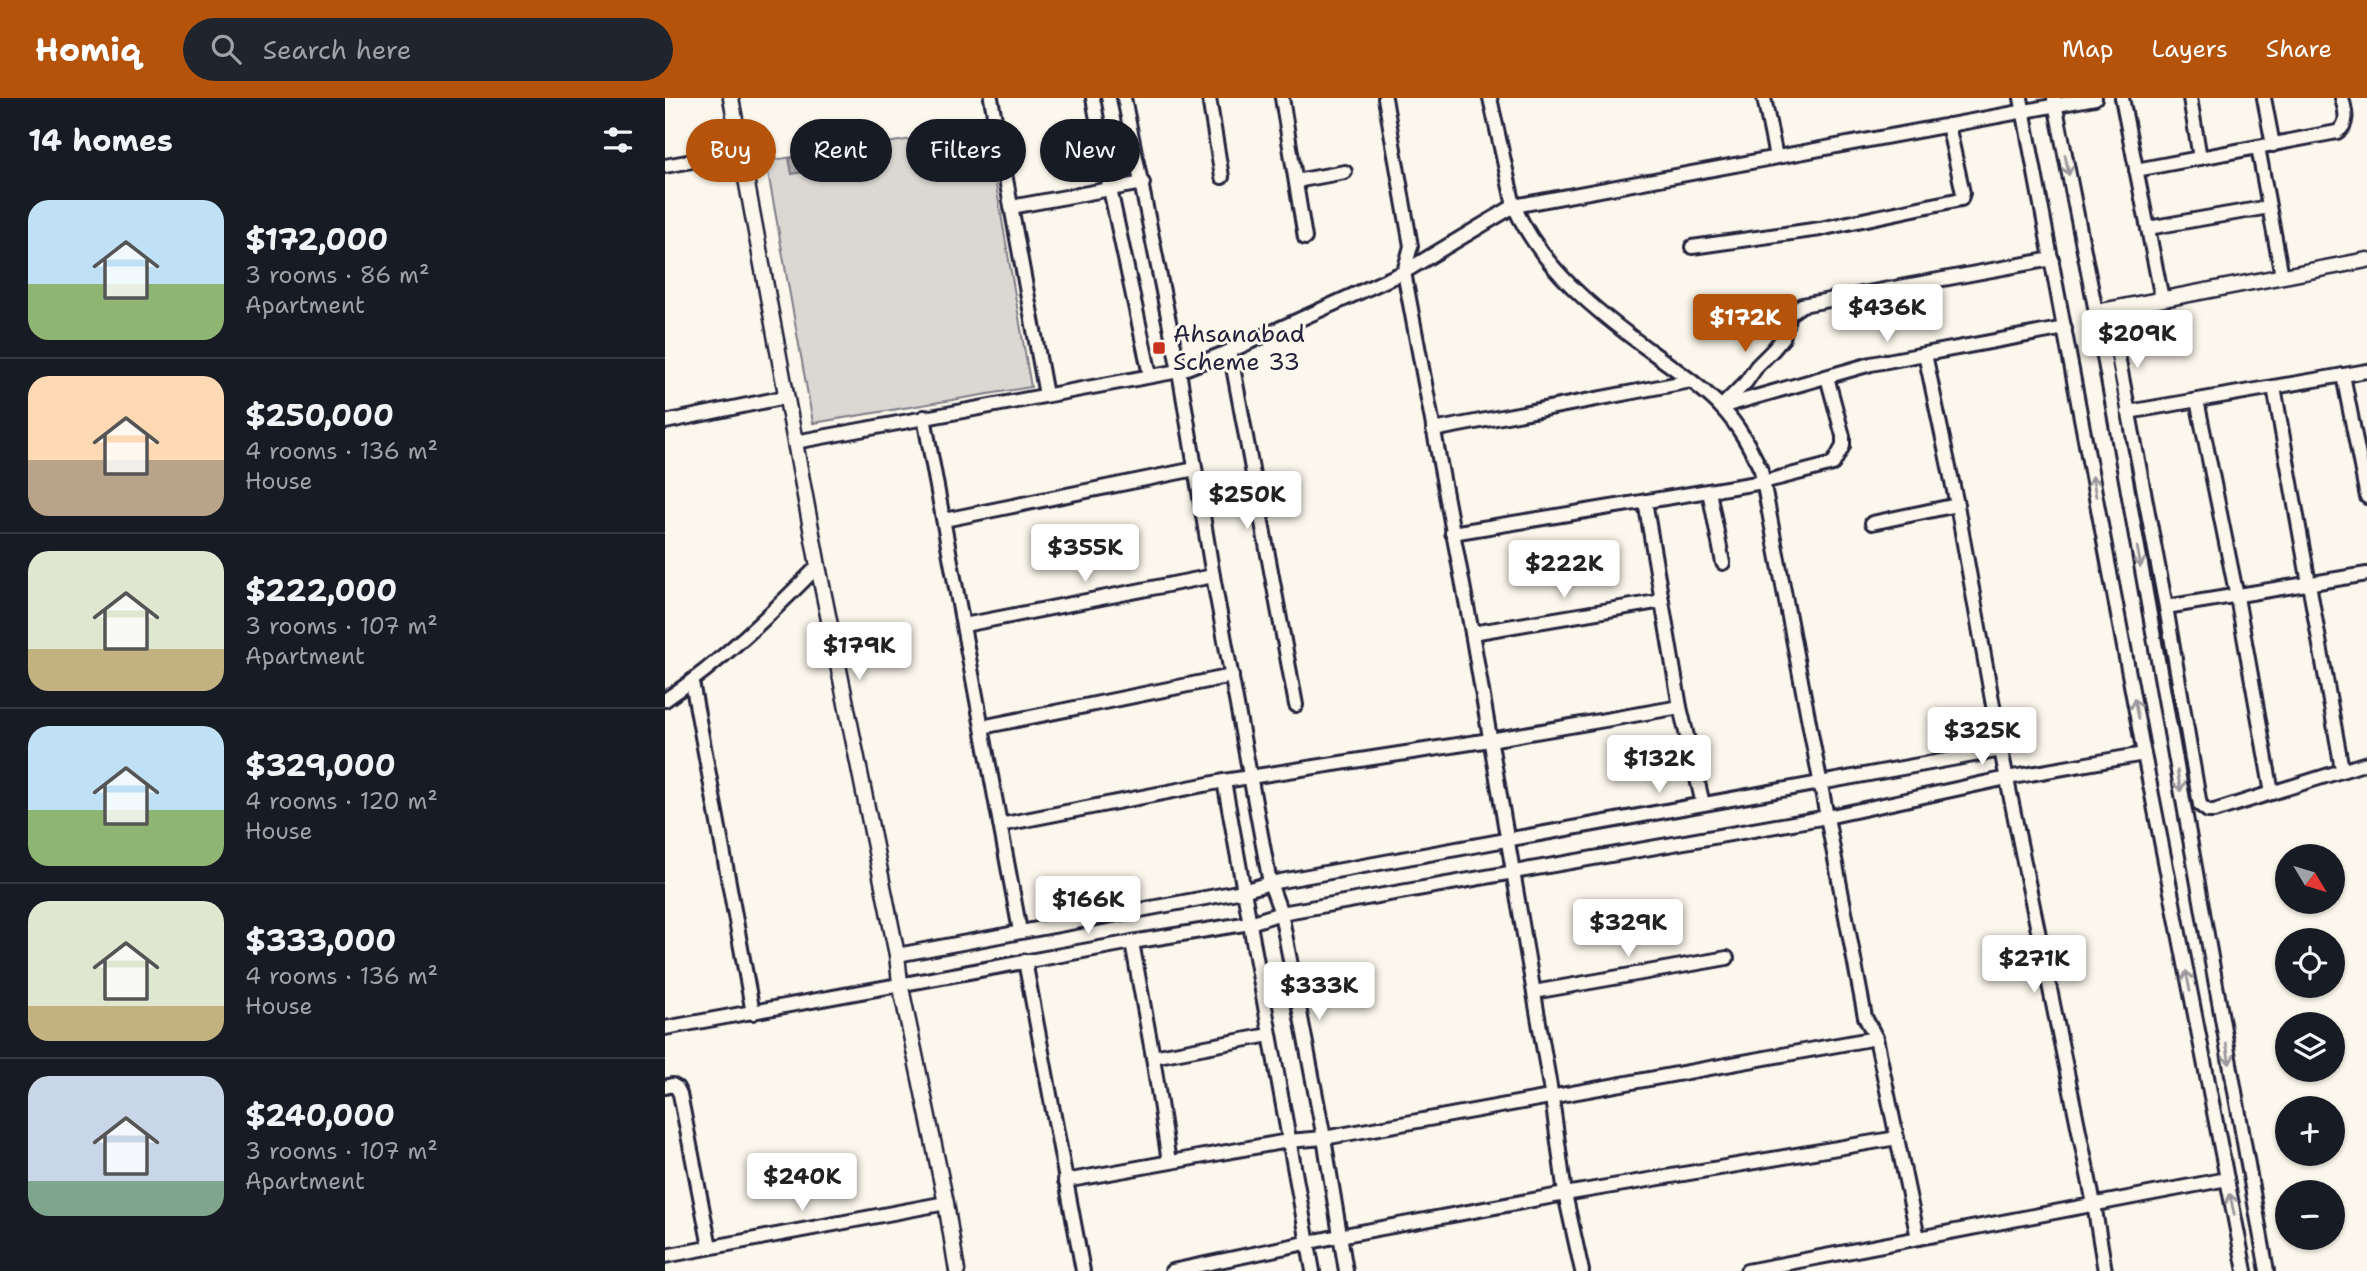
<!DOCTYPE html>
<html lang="en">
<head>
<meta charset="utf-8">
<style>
	:root { --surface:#171b24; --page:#20242c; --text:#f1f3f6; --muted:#9ea1a6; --line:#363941; --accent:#b45309 }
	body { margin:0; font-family:"Shantell Sans",sans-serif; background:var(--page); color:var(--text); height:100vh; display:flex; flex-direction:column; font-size:26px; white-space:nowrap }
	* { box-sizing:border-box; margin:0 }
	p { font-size:23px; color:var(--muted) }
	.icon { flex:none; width:38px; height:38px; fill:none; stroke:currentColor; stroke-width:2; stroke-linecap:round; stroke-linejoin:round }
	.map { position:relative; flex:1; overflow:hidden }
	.panel { display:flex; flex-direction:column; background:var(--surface); width:665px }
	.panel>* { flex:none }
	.top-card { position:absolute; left:21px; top:21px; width:665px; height:63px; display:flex; gap:14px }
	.needle { width:46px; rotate:128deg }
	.buttons { position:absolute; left:1610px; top:746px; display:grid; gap:14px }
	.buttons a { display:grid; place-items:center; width:70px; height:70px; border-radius:50%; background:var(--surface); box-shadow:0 2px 5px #0004; font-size:35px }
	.price { position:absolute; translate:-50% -60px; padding:0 16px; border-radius:7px; background:#fff; color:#222; font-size:23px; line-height:46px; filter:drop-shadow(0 2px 4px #0008) }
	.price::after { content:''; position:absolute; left:50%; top:42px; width:21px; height:16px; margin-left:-10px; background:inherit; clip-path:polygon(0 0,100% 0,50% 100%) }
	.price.on { background:var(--accent); color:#fff }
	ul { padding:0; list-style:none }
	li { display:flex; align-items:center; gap:21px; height:175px; padding:0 28px }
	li+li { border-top:2px solid var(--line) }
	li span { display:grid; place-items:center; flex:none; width:196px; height:140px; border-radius:21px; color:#555 }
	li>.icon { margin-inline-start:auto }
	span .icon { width:84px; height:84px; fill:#fffc; stroke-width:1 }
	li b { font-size:30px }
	h2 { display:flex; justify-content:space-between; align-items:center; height:84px; padding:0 28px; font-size:30px }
	.pill { padding:0 24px; border-radius:32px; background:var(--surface); box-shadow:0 2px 5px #0004; font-size:24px; line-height:63px }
	.pill.on { background:var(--accent); color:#fff }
	header { display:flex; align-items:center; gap:42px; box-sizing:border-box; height:98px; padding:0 35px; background:var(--accent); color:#fff }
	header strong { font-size:33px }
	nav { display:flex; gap:38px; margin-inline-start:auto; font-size:24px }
	.search { width:490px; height:63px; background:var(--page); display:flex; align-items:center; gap:18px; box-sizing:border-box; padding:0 24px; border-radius:38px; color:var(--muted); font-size:26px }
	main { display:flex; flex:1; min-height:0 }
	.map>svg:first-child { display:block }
</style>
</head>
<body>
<header>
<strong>Homiq</strong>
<div class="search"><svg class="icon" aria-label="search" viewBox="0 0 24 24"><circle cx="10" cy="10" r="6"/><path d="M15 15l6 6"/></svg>Search here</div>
<nav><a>Map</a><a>Layers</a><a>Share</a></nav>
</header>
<main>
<section class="panel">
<h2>14 homes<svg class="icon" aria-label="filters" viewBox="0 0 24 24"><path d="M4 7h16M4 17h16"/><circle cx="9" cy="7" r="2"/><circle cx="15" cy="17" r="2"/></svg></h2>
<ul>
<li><span style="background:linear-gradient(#bfe0f5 60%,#8fb573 0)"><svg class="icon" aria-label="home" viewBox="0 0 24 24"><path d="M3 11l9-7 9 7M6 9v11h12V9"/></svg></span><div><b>$172,000</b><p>3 rooms · 86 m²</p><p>Apartment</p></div></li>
<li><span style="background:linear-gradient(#ffd9b3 60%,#b9a48a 0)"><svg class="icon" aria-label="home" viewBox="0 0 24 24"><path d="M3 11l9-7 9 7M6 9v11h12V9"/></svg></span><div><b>$250,000</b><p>4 rooms · 136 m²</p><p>House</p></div></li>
<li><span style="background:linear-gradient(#dfe7d0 70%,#c2b280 0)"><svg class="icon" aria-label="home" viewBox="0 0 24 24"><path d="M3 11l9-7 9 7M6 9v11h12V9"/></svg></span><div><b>$222,000</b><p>3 rooms · 107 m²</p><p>Apartment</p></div></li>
<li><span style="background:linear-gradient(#bfe0f5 60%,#8fb573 0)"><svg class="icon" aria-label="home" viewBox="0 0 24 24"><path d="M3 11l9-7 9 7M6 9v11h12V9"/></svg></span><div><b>$329,000</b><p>4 rooms · 120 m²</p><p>House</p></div></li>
<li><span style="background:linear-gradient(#dfe7d0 75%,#c2b280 0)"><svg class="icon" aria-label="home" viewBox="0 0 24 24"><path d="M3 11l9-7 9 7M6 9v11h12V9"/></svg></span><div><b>$333,000</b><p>4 rooms · 136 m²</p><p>House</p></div></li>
<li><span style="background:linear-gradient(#c9d6e8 75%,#7fa58c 0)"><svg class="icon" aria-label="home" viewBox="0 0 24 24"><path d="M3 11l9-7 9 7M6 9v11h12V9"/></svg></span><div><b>$240,000</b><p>3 rooms · 107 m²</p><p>Apartment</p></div></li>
</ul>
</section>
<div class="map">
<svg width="1702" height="1173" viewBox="0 0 1702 1173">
	<rect width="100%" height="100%" fill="#fbf7ec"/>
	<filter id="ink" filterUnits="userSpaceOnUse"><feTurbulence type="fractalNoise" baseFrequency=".0143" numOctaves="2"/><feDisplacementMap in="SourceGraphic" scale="14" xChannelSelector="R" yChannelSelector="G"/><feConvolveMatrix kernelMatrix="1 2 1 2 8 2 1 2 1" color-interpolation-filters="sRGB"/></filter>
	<g filter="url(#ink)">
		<path fill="#dbd8d3" stroke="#7e7d87" stroke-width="2" d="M321,30L366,289L148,325L101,63Z"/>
		<path fill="#b1aeb0" stroke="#787681" stroke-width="2" d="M162,55L164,69L127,76L124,60Z"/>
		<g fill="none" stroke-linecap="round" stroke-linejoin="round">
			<defs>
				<g id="minor">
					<path d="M326,0L381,297"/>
					<path d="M428,0L445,91L485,277"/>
					<path d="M459,0L514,273L548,478L605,785L616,815L659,1040L681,1173"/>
					<path d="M544,0L557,79"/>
					<path d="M617,0L640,140"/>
					<path d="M720,0L746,148L739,174L807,535L887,1000L900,1096L917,1173"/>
					<path d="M1099,0L1111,59"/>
					<path d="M1356,0L1479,656L1580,1173"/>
					<path d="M1389,0L1431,214L1602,1173"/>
					<path d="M1457,0L1497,201"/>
					<path d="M1525,0L1535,60"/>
					<path d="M1599,0L1608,47"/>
					<path d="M1593,49L1617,178"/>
					<path d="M0,68L76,54"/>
					<path d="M1471,72L1672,34C1685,26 1680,12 1677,0"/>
					<path d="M631,83L680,74"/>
					<path d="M346,109L478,85"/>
					<path d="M1483,130L1604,109"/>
					<path d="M1027,149L1155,131L1296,101L1298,95L1283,27"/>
					<path d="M1449,237L1501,509L1535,707L1543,713H1549L1702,665"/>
					<path d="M565,253L631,607"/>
					<path d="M1260,256L1292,407L1336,652"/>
					<path d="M1678,277L1702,399"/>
					<path d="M1609,289L1677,671"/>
					<path d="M1532,302L1572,499L1607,695"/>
					<path d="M1059,308L1206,266L1400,230"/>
					<path d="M1056,309L1081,284L1092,268L1108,252L1118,240L1124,216L1137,207L1387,161"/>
					<path d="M1463,314L1702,273"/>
					<path d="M259,319L355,833"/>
					<path d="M0,324L121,299"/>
					<path d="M768,332L1026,283"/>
					<path d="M130,344L514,273L565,253L739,174L849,108L1430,0"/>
					<path d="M1044,393L1058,465"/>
					<path d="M980,403L1015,609L1038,706"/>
					<path d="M279,422L530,371"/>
					<path d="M1207,425L1292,407"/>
					<path d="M787,435L1098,384L1168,366L1178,348V338L1162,279"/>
					<path d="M1501,509L1702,476"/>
					<path d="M299,527L548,478"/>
					<path d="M807,535L997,503"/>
					<path d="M27,584L88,915"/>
					<path d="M0,602C56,564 105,517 153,468"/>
					<path d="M317,629L567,578"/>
					<path d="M559,683L648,1173"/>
					<path d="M335,727L559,683L825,642L1015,609"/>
					<path d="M467,844L488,959L504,1064"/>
					<path d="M232,857L578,793L605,785L1336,652L1429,1106L1440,1173"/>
					<path d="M360,863L418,1173"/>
					<path d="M869,894L1062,860"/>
					<path d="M0,930L467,844L585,825L616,815L1162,719L1096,372C1085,349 1074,328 1056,309C1036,288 1011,272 988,255C933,215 877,171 849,108L825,0"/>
					<path d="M488,959L604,937"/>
					<path d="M0,989L7,987L12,990L15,996L45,1149"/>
					<path d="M400,1083L623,1043L659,1040L1211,940"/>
					<path d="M1253,1140L1211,940L1200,919L1162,719L1342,680L1479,656"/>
					<path d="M0,1158L281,1105"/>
					<path d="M507,1173L674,1138L900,1096L1232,1040"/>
					<path d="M1082,1173L1562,1081"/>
				</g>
				<g id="tertiary">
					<path d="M66,0L153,468L232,857L235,885L281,1105L292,1173"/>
					<path d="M1431,214L1702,162"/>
				</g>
			</defs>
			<use href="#minor" stroke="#22223b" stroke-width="18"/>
			<use href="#tertiary" stroke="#22223b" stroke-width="19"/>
			<use href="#minor" stroke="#fbf7ec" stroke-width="12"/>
			<use href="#tertiary" stroke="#fbf7ec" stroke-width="14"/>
		</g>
		<defs><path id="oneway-shaft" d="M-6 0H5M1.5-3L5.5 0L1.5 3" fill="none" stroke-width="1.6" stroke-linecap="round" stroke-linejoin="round" transform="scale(1.75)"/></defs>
		<g stroke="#99979c">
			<use href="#oneway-shaft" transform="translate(1402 67) rotate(79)"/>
			<use href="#oneway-shaft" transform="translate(1429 388) rotate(-101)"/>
			<use href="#oneway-shaft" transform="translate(1474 459) rotate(80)"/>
			<use href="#oneway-shaft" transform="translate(1471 611) rotate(-101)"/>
			<use href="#oneway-shaft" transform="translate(1514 683) rotate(80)"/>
			<use href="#oneway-shaft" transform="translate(1523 883) rotate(-101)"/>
			<use href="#oneway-shaft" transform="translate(1563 956) rotate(80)"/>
			<use href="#oneway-shaft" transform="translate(1567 1106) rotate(-102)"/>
		</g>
	</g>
	<rect fill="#c8321e" stroke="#fbf7ec" stroke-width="2.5" x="487" y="243" width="14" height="14" rx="3.5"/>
	<g text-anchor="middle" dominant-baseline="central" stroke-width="6" stroke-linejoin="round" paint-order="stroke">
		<g font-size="24" fill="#22223b" stroke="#fbf7ec" text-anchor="start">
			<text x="508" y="236">Ahsanabad<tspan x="508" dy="28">Scheme 33</tspan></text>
		</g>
	</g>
</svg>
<div class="buttons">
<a><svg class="needle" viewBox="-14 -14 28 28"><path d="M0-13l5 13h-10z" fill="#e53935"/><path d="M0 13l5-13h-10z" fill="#9ea1a6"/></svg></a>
<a><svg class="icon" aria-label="locate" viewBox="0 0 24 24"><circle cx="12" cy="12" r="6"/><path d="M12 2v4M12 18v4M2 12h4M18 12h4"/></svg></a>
<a><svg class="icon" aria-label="layers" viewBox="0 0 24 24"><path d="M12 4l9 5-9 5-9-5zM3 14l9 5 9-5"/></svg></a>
<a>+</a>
<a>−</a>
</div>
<b class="price" style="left:1222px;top:246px">$436K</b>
<b class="price on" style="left:1080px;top:256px">$172K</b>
<b class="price" style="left:1472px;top:272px">$209K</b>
<b class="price" style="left:582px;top:433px">$250K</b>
<b class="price" style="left:420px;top:486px">$355K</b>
<b class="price" style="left:899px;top:502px">$222K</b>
<b class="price" style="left:194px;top:584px">$179K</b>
<b class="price" style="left:1317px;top:669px">$325K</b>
<b class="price" style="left:994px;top:697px">$132K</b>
<b class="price" style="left:423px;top:838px">$166K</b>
<b class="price" style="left:963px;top:861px">$329K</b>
<b class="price" style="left:1369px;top:897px">$271K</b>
<b class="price" style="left:654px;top:924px">$333K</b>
<b class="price" style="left:137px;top:1115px">$240K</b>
<div class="top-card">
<a class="pill on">Buy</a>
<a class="pill">Rent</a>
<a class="pill">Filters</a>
<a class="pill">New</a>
</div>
</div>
</main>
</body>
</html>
